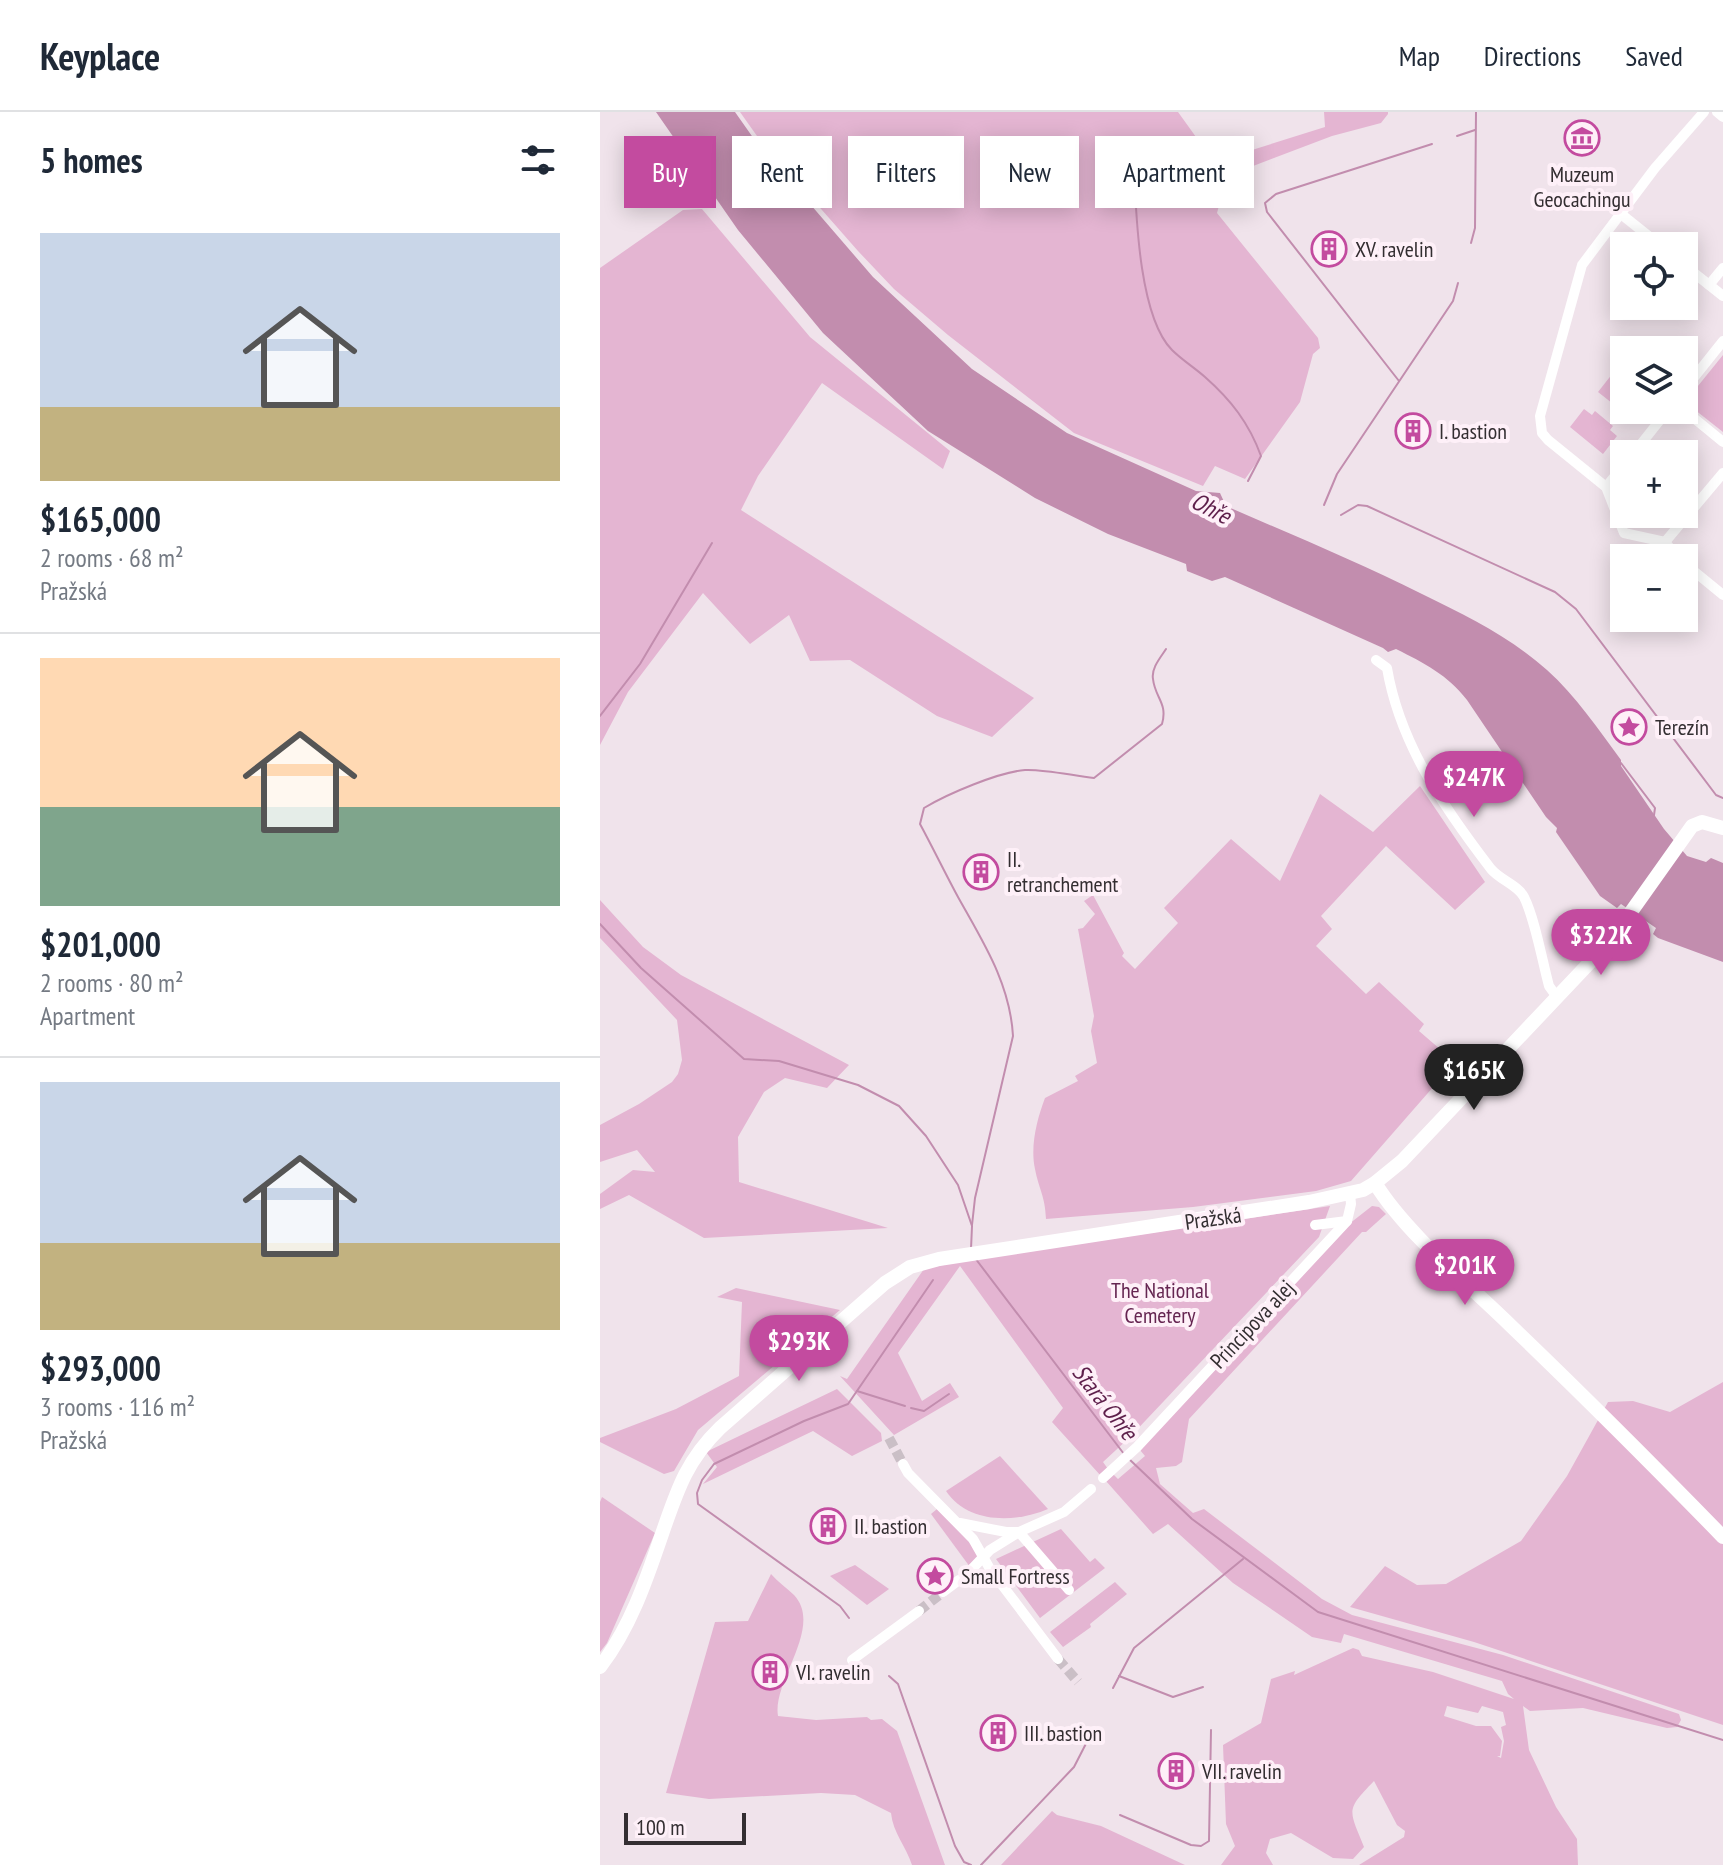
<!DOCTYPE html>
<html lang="en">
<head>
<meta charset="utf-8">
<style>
	:root { --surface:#fff; --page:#f6f6f7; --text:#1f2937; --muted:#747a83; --line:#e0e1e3; --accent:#c34b9f }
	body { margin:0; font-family:"PT Sans Narrow",sans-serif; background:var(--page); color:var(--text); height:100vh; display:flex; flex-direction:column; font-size:30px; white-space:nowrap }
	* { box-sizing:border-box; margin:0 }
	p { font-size:26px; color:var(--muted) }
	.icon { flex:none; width:44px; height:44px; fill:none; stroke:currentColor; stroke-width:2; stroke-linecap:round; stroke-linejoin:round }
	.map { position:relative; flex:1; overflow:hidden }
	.panel { display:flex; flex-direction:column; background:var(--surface); width:600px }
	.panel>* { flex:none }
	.top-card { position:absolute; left:24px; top:24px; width:760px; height:72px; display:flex; gap:16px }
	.controls { position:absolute; left:1010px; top:120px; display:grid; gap:16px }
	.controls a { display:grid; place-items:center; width:88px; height:88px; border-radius:0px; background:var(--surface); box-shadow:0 4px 20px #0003; font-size:40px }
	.scale { position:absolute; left:24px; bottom:20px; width:122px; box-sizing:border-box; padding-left:8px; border:4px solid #332e31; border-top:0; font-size:22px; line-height:28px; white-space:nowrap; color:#332e31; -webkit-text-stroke:6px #fef0f8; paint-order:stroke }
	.price { position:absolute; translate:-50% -68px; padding:0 18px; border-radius:28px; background:var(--accent); color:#fff; font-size:26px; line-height:52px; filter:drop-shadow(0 2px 4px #0008) }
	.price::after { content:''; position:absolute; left:50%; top:48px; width:24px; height:18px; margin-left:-12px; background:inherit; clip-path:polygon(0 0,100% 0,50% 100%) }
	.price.current { background:#222; color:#fff }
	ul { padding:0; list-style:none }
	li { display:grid; align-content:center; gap:16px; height:424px; padding:0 40px }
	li+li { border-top:2px solid var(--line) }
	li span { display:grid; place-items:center; height:248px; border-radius:0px; color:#555 }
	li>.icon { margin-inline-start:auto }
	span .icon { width:144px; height:144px; fill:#fffc; stroke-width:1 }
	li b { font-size:34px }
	h2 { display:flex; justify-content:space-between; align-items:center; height:96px; padding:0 40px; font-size:34px }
	.chip { padding:0 28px; border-radius:0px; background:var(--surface); box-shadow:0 4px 20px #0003; font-size:28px; line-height:72px }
	.chip.current { background:var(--accent); color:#fff }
	header { display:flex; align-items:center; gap:48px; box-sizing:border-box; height:112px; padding:0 40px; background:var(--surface); border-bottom:2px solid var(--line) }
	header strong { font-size:38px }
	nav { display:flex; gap:44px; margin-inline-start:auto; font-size:28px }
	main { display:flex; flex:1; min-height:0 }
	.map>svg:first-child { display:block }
</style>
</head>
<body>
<header>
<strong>Keyplace</strong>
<nav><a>Map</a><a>Directions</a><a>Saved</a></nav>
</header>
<main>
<section class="panel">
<h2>5 homes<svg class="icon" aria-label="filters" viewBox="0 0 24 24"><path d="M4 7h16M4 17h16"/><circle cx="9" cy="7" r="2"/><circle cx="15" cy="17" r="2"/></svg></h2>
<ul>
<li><span style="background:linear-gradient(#c9d6e8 70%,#c2b280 0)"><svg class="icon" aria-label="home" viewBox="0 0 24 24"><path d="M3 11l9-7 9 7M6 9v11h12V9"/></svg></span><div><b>$165,000</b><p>2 rooms · 68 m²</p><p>Pražská</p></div></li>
<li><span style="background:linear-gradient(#ffd9b3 60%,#7fa58c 0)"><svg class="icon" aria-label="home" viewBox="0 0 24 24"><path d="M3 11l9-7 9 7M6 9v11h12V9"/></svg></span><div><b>$201,000</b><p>2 rooms · 80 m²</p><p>Apartment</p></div></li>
<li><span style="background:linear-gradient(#c9d6e8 65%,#c2b280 0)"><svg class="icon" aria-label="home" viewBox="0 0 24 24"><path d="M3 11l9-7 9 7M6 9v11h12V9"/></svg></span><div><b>$293,000</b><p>3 rooms · 116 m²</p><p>Pražská</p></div></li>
</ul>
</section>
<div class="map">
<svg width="1123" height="1753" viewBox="0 0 1123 1753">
	<rect width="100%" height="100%" fill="#f0e3eb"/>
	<g fill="#e4b5d2" fill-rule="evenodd">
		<path d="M140,0H578L614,50L725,15L724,0H788V2L781,11L732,24L627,64L617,101L718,226L720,236L713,242L700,290L645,367L615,354L603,374L474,321L348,223L294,177L258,139L157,24Z"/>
		<path d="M102,97L210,225L350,339L343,357L222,271L158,364L141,398L434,586L392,625L337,604L250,548L210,549L189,503L150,532L103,481L28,580L0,633V156L83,98Z"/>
		<path d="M1123,243V320L1085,290Z"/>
		<path d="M1024,247V298H1038L1031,306L998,280Z"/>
		<path d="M984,297L992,303L995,299L1013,314L1010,318L1017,324L1003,342L970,315Z"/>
		<path d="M820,674L885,770L855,798L786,734L721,804L732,817L716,834L766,882L779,870L824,912L819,919L855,950L751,1069L716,1079L593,1095L446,1107C445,1083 439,1078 435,1057C430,1034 437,1007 445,986L478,969L475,964L497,951L491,919L494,904L478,817L483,816L495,802L484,789L493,783L524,841L522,844L535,857L578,811L564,796L631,727L680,769L720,682L773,720Z"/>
		<path d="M0,788L43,835L81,863L249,953L227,976L185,966L164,980L138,1025L139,1070L288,1116L104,1126L29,1083L0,1097V1082L33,1058L55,1060L37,1038L0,1050V1013L39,992L72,970L78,962L82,948L77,908L0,826Z"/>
		<path d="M730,1094L719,1125L529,1326L503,1350L508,1357L501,1364L452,1310L463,1296L360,1154L298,1241L322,1289L350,1271L359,1285L294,1323L240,1264L247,1267L324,1157L362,1149Z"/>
		<path d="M772,1094L779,1095L786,1102L766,1120H762L589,1307L582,1350L576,1354L556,1356L560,1372L593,1401L604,1397L722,1487L752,1503L903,1543L1079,1602L1081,1608L1077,1615L1067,1616L983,1596L930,1599L923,1594L929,1638L956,1695L977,1727L978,1753H759L804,1725L805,1719L797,1713L774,1669C745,1699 749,1697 764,1735L753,1747L733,1746L691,1721L670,1727L666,1741L673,1753H621L635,1734L626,1712L623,1633L661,1611L671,1567L695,1559L694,1563L753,1536L759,1538L762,1544L833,1560L914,1587L908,1582L902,1569L744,1522L741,1531L712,1525L677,1501L633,1471L568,1412L553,1422L506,1369L513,1362L518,1367L545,1344L540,1338L749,1112ZM847,1594L878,1601L882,1594L903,1600L906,1613L901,1615L904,1629L901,1646L897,1644H900L902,1629L891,1614H876L844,1604Z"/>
		<path d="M136,1176L240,1198L98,1318L74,1359L64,1362L0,1330V1326L76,1297L139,1264L142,1190L117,1185Z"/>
		<path d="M1123,1270V1613L874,1530L750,1495L785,1454L817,1473L846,1472L921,1429L967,1364L1008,1290L1033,1289L1070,1300Z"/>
		<path d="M237,1277L281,1321L282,1329L252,1344L213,1319L103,1372L117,1355L106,1340Z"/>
		<path d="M400,1344L448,1397C415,1411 368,1412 346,1379Z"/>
		<path d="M2,1385L55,1421L7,1531L0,1540V1390Z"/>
		<path d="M337,1397L358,1415L380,1444L370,1455L331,1402Z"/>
		<path d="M461,1417L490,1450L495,1446L505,1456L440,1506L396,1447Z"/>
		<path d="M255,1453L289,1477L267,1493L230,1464Z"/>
		<path d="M171,1462C178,1470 187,1476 194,1483C224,1515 172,1569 178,1604L216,1608L267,1605L271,1608L282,1607L297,1619L345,1753H312C306,1734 293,1721 291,1701L255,1683L221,1681L109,1687L66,1681L115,1510L148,1509Z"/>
		<path d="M515,1470L527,1482L490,1512L491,1515L463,1535L450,1520Z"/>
		<path d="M452,1699L457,1703L501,1714L585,1753H401Z"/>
	</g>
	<path fill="#c28dae" d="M56,0H135L154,27L273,165L372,257L467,321L596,379L620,381L626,394C692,423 758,450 822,482C867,504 910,525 947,558C976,584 998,617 1021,648V654L1064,717L1087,744L1106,750L1111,746L1123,751V850L1058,826L1053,822L1056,816L1021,792L1017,796L1000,784L956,720L957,716L946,705L867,588C848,563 824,551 796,537L788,540L783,536L625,465L612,469L587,459L586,452L508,422L435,386L328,319L223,221L138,118Z"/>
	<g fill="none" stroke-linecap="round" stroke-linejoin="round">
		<g stroke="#c28dae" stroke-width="2">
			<path d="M857,24L875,18"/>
			<path d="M534,56C536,102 539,205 572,238C582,248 595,256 605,265C631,288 649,311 661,344L648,369"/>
			<path d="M871,131L875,116L876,0"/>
			<path d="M799,269L667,100L665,91L676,82L832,32"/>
			<path d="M724,393L737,362L853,189L858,171"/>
			<path d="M741,403L758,393L767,394L955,480L976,497L1116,683L1123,686"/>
			<path d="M0,604L40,552L112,431"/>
			<path d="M1021,651L1055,696L1054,703"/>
			<path d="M0,812L41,856L144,947L179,949L258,973L299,994L326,1024L358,1073L372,1114L371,1137"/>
			<path d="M372,1113L375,1086L413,924C410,871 383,830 358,785C345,761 333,736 320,712L324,696C347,682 399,660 425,658C445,657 474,664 494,666L562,612C568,591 555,586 553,567C551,556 561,545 566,537"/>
			<path d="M375,1146L524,1342"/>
			<path d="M257,1279L305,1294"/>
			<path d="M311,1296L324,1299L349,1282"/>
			<path d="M528,1346L592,1407L718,1500L1123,1628"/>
			<path d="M249,1506L240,1494L98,1392L97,1381L102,1368L114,1352L204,1309L248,1292L333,1168"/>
			<path d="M289,1564L298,1572L355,1734L364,1750L371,1753"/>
			<path d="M519,1564L573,1585L603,1575"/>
			<path d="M513,1576L534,1536L643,1447"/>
			<path d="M520,1703L591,1733L601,1734L609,1729L611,1618"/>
			<path d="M381,1753L474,1655L494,1616"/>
		</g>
		<g stroke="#cabfc6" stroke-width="10" stroke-dasharray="10 5" stroke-linecap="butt">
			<path d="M289,1326L303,1352"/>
			<path d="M319,1499L343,1480"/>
			<path d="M458,1547L478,1570"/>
		</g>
		<g stroke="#fff" stroke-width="10">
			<path d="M1117,0L1123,5"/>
			<path d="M1021,102L1061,134"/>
			<path d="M1084,153L1123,184"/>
			<path d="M1109,173L1123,156"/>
			<path d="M1084,278L1123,229"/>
			<path d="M1084,298L1123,330"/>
			<path d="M1033,342L1068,298"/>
			<path d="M1006,375L1024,353"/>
			<path d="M1065,430L1123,361"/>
			<path d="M1078,446L1065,430L1024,421L1006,375L948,328L942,321L940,304L982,153L1055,56L1104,0"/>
			<path d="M1084,451L1123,483"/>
			<path d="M776,548L787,556C800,633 845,697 891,757C900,768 918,773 924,785C935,807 942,848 949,874L957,885"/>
			<path d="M715,1113L747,1109"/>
			<path d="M303,1352L308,1361L373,1427L390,1457L458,1547"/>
			<path d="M503,1366L537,1335L747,1109L751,1092L750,1082"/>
			<path d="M360,1411L406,1420H419L469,1478"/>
			<path d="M370,1459L390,1438L419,1420L464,1400L491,1377"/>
			<path d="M343,1480L359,1468"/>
			<path d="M252,1548L319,1499"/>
		</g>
		<g stroke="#fff" stroke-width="14">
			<path d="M775,1071C805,1120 868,1172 910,1213C982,1282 1053,1353 1123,1425"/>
			<path d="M0,1555C30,1516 46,1469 62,1422C77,1379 86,1349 120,1316L285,1171L310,1155L339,1147L709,1090L763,1078L775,1071L802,1049L995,845L1026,807L1092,714L1102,710L1123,716"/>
		</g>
	</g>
	<defs>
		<symbol id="museum-ring" viewBox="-11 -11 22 22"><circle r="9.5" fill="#fef0f8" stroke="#c34b9f" stroke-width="1.5"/><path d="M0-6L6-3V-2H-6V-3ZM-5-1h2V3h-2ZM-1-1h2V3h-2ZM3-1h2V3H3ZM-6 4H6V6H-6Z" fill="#c34b9f"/></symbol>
		<symbol id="building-ring" viewBox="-11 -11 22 22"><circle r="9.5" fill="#fef0f8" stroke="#c34b9f" stroke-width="1.5"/><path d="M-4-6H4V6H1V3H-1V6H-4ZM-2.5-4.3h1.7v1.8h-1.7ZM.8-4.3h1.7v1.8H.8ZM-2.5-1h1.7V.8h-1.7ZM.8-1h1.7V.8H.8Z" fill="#c34b9f"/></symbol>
		<symbol id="sight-ring" viewBox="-11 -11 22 22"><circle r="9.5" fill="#fef0f8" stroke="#c34b9f" stroke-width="1.5"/><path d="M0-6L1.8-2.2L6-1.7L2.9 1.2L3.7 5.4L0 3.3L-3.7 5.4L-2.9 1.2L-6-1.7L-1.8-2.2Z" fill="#c34b9f"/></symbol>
	</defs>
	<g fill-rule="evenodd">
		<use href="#museum-ring" x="962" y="6" width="40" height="40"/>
		<use href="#building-ring" x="709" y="117" width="40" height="40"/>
		<use href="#building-ring" x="793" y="299" width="40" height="40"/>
		<use href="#sight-ring" x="1009" y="595" width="40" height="40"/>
		<use href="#building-ring" x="361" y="740" width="40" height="40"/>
		<use href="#building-ring" x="208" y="1394" width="40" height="40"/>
		<use href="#sight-ring" x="315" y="1444" width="40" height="40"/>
		<use href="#building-ring" x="150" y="1540" width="40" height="40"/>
		<use href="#building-ring" x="378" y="1601" width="40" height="40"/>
		<use href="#building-ring" x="556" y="1639" width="40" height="40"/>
	</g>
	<g text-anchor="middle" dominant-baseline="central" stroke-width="8" stroke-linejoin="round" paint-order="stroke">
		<g font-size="22" fill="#332e31" stroke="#fef0f8" text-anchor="start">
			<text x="982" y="62" text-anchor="middle">Muzeum<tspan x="982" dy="25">Geocachingu</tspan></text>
			<text x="755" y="137">XV. ravelin</text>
			<text x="839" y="319">I. bastion</text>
			<text x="1055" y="615">Terezín</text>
			<text x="407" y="747">II.<tspan x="407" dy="25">retranchement</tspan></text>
			<text x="254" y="1414">II. bastion</text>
			<text x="361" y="1464">Small Fortress</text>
			<text x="196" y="1560">VI. ravelin</text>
			<text x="424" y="1621">III. bastion</text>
			<text x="602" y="1659">VII. ravelin</text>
		</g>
		<g font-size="22" fill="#332e31" stroke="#fef0f8">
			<text transform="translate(613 1106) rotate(-8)">Pražská</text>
			<text transform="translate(652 1212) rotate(-47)">Principova alej</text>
		</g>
		<g font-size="22" fill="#652551" stroke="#fef0f8">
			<text x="560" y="1178">The National<tspan x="560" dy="25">Cemetery</tspan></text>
		</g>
		<g font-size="24" font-style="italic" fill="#5e1f4b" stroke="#fef0f8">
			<text transform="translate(611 396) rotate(27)">Ohře</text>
			<text transform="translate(505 1290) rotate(52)">Stará Ohře</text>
		</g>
	</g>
</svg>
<div class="controls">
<a><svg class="icon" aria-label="locate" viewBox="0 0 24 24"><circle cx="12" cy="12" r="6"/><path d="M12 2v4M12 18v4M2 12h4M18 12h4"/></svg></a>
<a><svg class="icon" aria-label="layers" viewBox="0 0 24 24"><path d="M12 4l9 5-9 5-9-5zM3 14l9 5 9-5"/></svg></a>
<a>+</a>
<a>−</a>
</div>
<div class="scale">100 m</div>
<b class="price" style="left:874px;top:707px">$247K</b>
<b class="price" style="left:1001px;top:865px">$322K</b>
<b class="price current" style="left:874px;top:1000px">$165K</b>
<b class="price" style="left:865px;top:1195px">$201K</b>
<b class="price" style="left:199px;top:1271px">$293K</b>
<div class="top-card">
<a class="chip current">Buy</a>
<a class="chip">Rent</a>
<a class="chip">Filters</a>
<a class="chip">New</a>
<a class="chip">Apartment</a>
</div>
</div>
</main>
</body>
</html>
